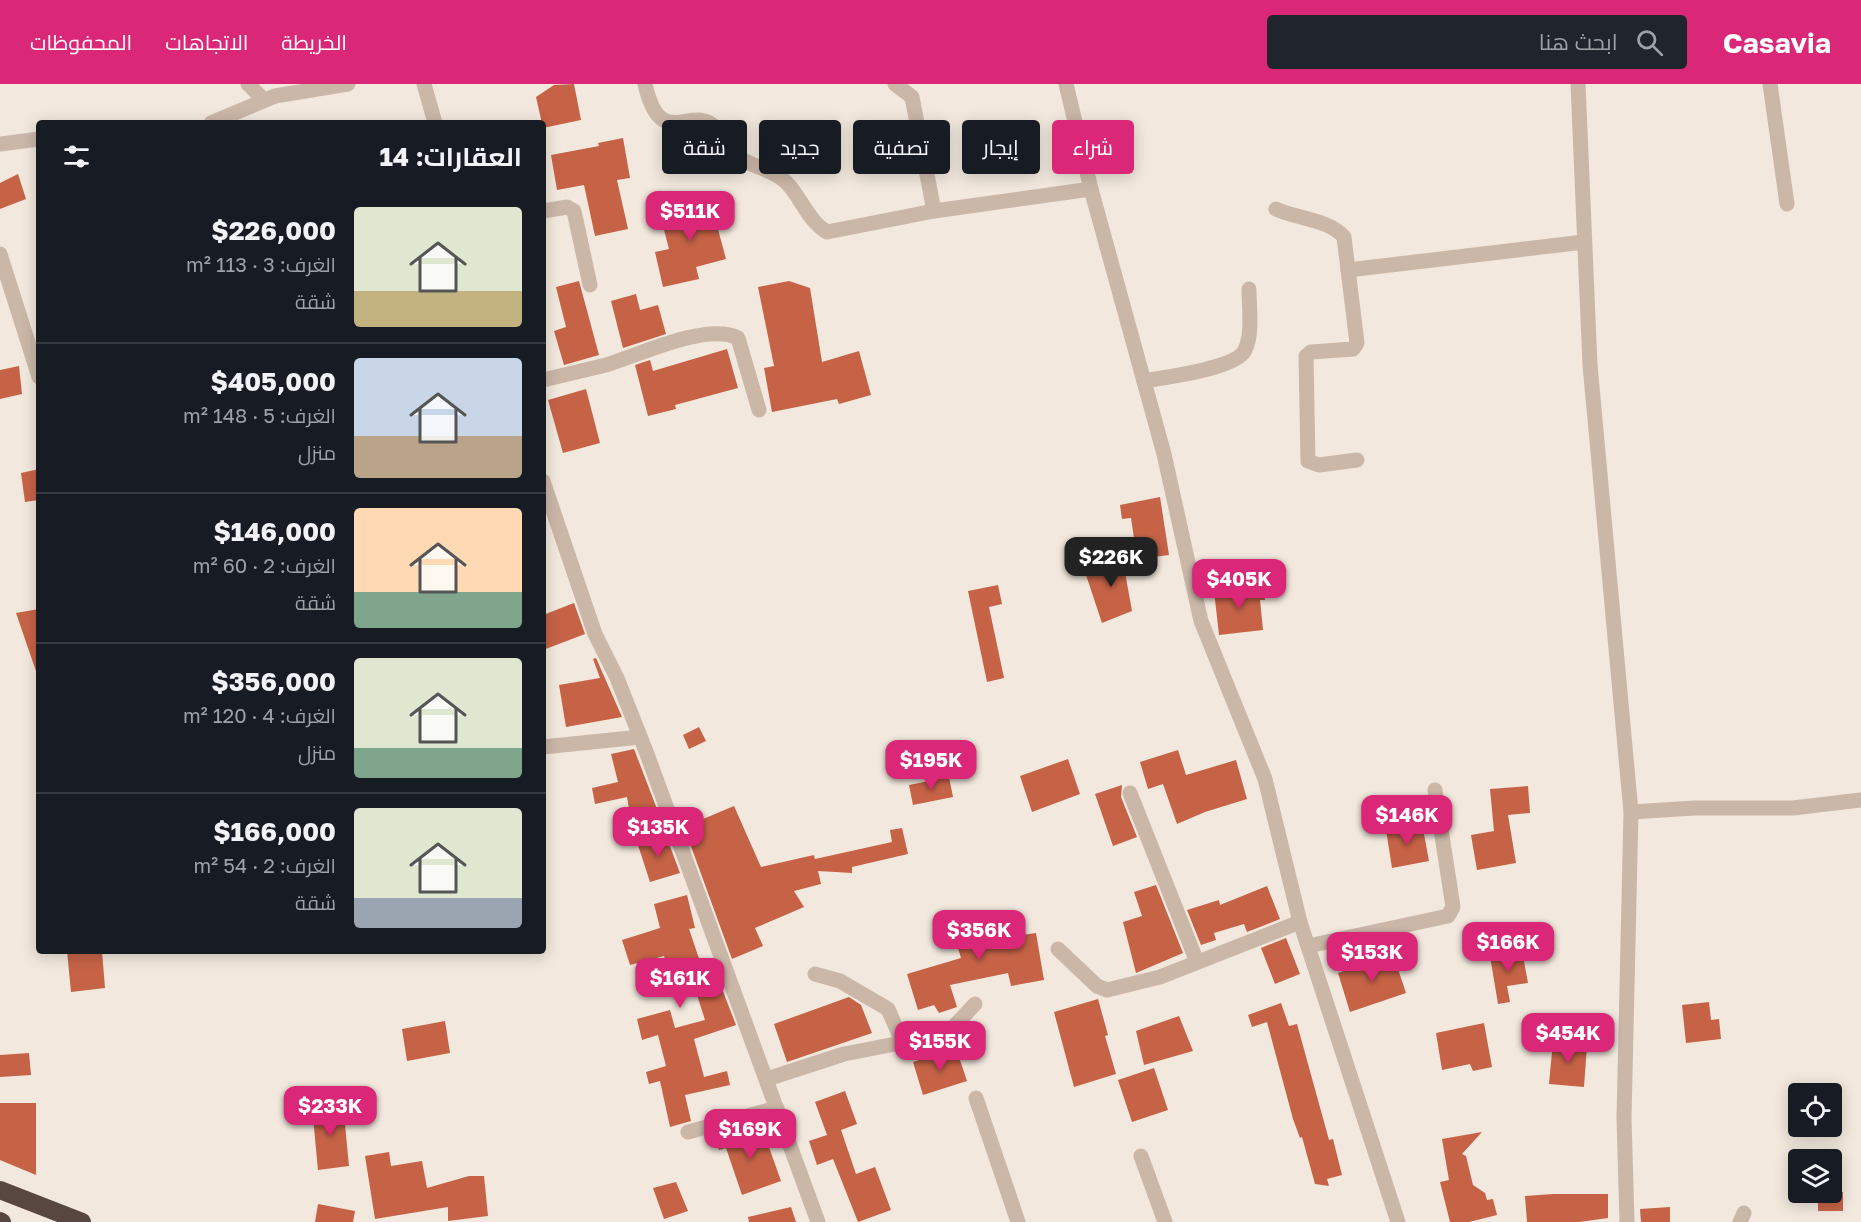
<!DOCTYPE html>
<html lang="ar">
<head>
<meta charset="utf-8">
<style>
	:root { --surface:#171b24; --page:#20242c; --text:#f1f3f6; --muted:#9ea1a6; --line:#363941; --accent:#db2777 }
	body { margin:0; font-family:"Golos Text",Cairo,sans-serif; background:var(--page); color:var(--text); direction:rtl; height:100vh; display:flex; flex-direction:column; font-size:22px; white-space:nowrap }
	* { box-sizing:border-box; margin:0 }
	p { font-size:20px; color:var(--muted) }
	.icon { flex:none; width:33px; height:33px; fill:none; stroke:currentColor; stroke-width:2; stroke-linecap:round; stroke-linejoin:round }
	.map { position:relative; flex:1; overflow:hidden; direction:ltr }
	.side { position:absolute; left:36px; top:36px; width:510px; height:834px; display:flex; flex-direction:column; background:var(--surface); border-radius:6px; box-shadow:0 3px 15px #0003; direction:rtl }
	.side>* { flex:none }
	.hud { position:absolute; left:564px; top:36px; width:570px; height:54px; direction:rtl; display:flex; gap:12px }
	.buttons { position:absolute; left:1788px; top:999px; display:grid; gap:12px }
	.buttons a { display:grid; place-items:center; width:54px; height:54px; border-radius:6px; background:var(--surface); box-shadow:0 3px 15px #0003; font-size:30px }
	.price { position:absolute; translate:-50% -51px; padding:0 14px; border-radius:12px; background:var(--accent); color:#fff; font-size:20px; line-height:39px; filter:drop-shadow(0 2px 3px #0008) }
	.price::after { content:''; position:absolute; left:50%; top:36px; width:18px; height:14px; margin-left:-9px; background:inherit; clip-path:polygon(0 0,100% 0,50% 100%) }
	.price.on { background:#222; color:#fff }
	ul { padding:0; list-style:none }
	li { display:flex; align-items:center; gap:18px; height:150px; padding:0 24px }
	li+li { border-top:2px solid var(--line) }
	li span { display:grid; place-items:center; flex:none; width:168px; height:120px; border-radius:6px; color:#555 }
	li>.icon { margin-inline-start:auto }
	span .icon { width:72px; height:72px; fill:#fffc; stroke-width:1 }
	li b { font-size:26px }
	h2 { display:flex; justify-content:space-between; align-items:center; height:72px; padding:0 24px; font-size:26px }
	.pill { padding:0 21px; border-radius:6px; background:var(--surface); box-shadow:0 3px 15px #0003; font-size:21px; line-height:54px }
	.pill.on { background:var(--accent); color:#fff }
	header { display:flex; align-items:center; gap:36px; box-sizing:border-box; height:84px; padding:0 30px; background:var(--accent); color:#fff }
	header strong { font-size:28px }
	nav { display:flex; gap:33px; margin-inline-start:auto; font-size:21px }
	.search { width:420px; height:54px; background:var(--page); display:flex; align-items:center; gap:15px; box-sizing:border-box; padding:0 21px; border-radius:6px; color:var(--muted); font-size:22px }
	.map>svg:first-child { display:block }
</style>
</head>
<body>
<header>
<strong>Casavia</strong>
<div class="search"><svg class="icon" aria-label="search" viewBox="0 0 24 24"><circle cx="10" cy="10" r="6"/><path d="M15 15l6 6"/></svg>ابحث هنا</div>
<nav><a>الخريطة</a><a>الاتجاهات</a><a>المحفوظات</a></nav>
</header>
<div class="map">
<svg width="1861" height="1138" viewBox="0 0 1861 1138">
	<rect width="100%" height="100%" fill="#f2e8dd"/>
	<g fill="#c66347">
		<path d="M574,0L581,36L543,44L536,13L554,1Z"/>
		<path d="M623,54L630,94L617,96L628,145L595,152L584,101L557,106L551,71L599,62L598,59Z"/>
		<path d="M18,90L26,115L0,125V99Z"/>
		<path d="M709,112L726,175L696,183L699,195L663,203L655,168L669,165L663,142L672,139L668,123Z"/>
		<path d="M579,197L599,271L564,281L554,247L566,243L556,203Z"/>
		<path d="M789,197L810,204L822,278L859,267L871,311L839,320L837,315L772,328L764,284L774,282L758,203Z"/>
		<path d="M636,210L640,226L658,221L666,250L623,264L611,217Z"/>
		<path d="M727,265L738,304L675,321L676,325L648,332L635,281L650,276L653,287Z"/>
		<path d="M19,282L22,310L0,315V286Z"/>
		<path d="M586,305L600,359L563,369L548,316Z"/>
		<path d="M39,385V416L25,418L21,389Z"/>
		<path d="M1160,413L1169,471L1137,475L1131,434L1122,435L1120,421Z"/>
		<path d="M1121,466L1132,527L1102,539L1086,491L1104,487L1102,469Z"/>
		<path d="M998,501L1002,520L989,523L1004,594L987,598L968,507Z"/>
		<path d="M1263,502L1265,516H1260L1263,546L1219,551L1214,507Z"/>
		<path d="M574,519L585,550L543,566V531Z"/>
		<path d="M39,525V590H37L16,529Z"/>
		<path d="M596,574L622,633L566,643L559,601L600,594L593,575Z"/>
		<path d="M699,643L706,657L689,665L683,651Z"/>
		<path d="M634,665L657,725L630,731L627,713L595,720L592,704L618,698L611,670Z"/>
		<path d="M1178,666L1186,691L1236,676L1247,715L1205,728L1177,740L1163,700L1148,705L1140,678Z"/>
		<path d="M1068,675L1080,710L1032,728L1020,692Z"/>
		<path d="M949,693L953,713L913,721L909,701Z"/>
		<path d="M1122,701L1121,713L1137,753L1113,762L1095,710Z"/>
		<path d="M1528,702L1530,729L1508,731L1516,779L1477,786L1471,751L1494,747L1490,705Z"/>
		<path d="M734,722L761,783L814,771L815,775L892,758L890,746L902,744L908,770L852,783V789L818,787L821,800L794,807L804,823L755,844L763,862L732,875L684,743Z"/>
		<path d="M1422,739L1429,777L1392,784L1386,746Z"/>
		<path d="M665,749L680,789L650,798L637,758Z"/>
		<path d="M1156,801L1183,869L1136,889L1123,838L1142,832L1134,808Z"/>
		<path d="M1267,802L1280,835L1247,848L1244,840L1214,849L1216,856L1201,861L1187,826L1219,816L1220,821Z"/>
		<path d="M687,811L695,844L689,845L708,901L719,897L736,941L694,955L704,993L727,987L730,1001L685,1011L691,1037L670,1043L660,997L649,1000L646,988L666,982L658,951L642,956L637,935L670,926L675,944L705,936L690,889L671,895L664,872L630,881L622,856L660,844L654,820Z"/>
		<path d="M986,831L991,841L1019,835L1022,851L1036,849L1044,896L1011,902L1008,889L950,901L957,923L939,929L934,921L918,926L907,890L961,874L951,841Z"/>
		<path d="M1286,854L1300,890L1275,900L1261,864Z"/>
		<path d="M1522,866L1528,899L1507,902L1510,918L1498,920L1490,872Z"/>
		<path d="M67,867H102L105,904L71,908Z"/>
		<path d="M1393,870L1406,909L1350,928L1338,889Z"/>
		<path d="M849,913L861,921L872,949L787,978L774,940Z"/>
		<path d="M1098,915L1108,951L1105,952L1116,990L1074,1003L1054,928Z"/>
		<path d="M1709,918L1711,936L1719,935L1721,955L1686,959L1682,921Z"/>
		<path d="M1281,919L1289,942L1297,940L1329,1056L1333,1055L1342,1091L1327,1095L1329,1102L1315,1100L1302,1053L1300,1054L1293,1035L1267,938L1252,943L1248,931Z"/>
		<path d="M1179,932L1193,967L1144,981L1136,947Z"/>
		<path d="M445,937L450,969L407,977L402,945Z"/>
		<path d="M1484,939L1492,983L1473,987L1470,980L1442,986L1436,949Z"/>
		<path d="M1553,957L1587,961L1584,1003L1549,1000Z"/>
		<path d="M956,964L967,997L923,1011L913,978Z"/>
		<path d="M29,969L31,991L0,993V971Z"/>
		<path d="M1154,984L1168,1026L1132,1038L1118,996Z"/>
		<path d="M845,1007L857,1040L841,1046L856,1090L875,1083L891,1126L858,1138L833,1075L817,1081L809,1057L827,1051L815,1018Z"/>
		<path d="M0,1019H36V1091L0,1076Z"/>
		<path d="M343,1020L349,1082L318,1086L312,1023Z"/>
		<path d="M749,1042L754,1056L765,1052L781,1097L742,1111L726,1064L719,1066L715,1053Z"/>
		<path d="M1482,1048L1462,1070L1466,1072L1473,1101L1485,1109L1487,1116L1493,1115L1497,1131L1469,1138H1450L1440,1098L1449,1096L1442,1055Z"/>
		<path d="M389,1068L391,1082L422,1077L427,1104L469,1092H484L488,1132L448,1137V1123L375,1135L365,1072Z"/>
		<path d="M676,1098L688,1127L664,1135L653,1104Z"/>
		<rect x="1818" y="1108" width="25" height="19"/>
		<path d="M1553,1110H1608V1134L1579,1138H1527L1525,1112Z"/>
		<path d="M318,1120L355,1127L353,1138H315Z"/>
		<path d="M791,1123L796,1138H749L748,1133Z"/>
		<path d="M1670,1123V1138H1641L1640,1125Z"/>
	</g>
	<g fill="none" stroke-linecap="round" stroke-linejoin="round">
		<g stroke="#cbb7a8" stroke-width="15">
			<path d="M248,0L264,16"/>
			<path d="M424,0L435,39"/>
			<path d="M645,0C661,70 691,18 716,44C723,51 724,63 734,70C749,83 772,84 786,98C801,113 808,137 827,148L934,127L1091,105"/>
			<path d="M895,0L912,13L934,127"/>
			<path d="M1066,0L1091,105L1164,370L1201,537L1265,695L1300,838L1398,1138"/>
			<path d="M1578,0L1590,281L1631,728L1624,1034L1627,1138"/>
			<path d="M1770,0L1787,120"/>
			<path d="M211,39L275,12L348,0"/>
			<path d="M0,60L39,55"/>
			<path d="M1276,125C1297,135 1328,135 1344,153L1357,259L1353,265L1311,268L1306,272L1308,377L1319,381L1357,376"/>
			<path d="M543,127L567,123L574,127L590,201"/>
			<path d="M0,170L39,293"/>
			<path d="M1348,186L1584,158"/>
			<path d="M543,296C564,291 585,286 606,281C639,271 707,238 738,254L759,326"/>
			<path d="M1144,297C1165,293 1236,285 1245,266C1253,249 1249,224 1249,205"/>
			<path d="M543,397L595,550L617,594L647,670L818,1138"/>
			<path d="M543,663L640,653"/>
			<path d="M1130,709L1197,878"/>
			<path d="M1631,728L1695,724H1793L1861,716"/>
			<path d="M1308,862L1448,832L1453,823L1435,706"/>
			<path d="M1058,865L1097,902L1107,906L1160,893L1300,838"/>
			<path d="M815,890L840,897L888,925L902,957"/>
			<path d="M767,995L844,970L947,950L975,920"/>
			<path d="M976,1014L1018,1138"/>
			<path d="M688,1048L777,1024"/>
			<path d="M1141,1072L1165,1138"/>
			<path d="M1740,1138L1744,1129"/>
		</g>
		<g stroke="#584740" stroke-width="18">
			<path d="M0,1106L82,1138"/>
			<path d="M0,1137L2,1138"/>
		</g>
	</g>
</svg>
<div class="buttons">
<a><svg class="icon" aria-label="locate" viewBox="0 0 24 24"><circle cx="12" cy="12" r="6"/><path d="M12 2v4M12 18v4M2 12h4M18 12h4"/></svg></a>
<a><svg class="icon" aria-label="layers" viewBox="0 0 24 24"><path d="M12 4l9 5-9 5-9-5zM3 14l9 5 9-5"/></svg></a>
</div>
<b class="price" style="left:690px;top:158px">$511K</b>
<b class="price on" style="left:1111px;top:504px">$226K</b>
<b class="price" style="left:1239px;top:526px">$405K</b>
<b class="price" style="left:931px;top:707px">$195K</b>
<b class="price" style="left:1407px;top:762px">$146K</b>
<b class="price" style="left:658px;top:774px">$135K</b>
<b class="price" style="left:979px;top:877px">$356K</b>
<b class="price" style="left:1508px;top:889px">$166K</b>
<b class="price" style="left:1372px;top:899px">$153K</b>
<b class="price" style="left:680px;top:925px">$161K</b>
<b class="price" style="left:1568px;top:980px">$454K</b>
<b class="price" style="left:940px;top:988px">$155K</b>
<b class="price" style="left:330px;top:1053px">$233K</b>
<b class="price" style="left:750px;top:1076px">$169K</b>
<div class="hud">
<a class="pill on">شراء</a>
<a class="pill">إيجار</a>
<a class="pill">تصفية</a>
<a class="pill">جديد</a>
<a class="pill">شقة</a>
</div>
<section class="side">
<h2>العقارات: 14<svg class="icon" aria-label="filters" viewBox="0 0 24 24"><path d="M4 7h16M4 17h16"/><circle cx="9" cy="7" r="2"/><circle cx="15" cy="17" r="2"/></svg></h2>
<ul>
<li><span style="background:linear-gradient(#dfe7d0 70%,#c2b280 0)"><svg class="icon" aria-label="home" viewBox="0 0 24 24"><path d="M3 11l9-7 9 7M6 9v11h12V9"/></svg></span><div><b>$226,000</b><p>الغرف: 3 · 113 m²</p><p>شقة</p></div></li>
<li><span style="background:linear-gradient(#c9d6e8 65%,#b9a48a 0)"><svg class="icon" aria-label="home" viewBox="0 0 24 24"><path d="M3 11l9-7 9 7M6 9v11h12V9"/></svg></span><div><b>$405,000</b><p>الغرف: 5 · 148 m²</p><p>منزل</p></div></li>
<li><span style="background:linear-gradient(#ffd9b3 70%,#7fa58c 0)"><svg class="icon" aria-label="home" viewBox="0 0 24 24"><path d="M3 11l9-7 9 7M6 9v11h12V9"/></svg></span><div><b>$146,000</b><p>الغرف: 2 · 60 m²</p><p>شقة</p></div></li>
<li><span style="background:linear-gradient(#dfe7d0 75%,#7fa58c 0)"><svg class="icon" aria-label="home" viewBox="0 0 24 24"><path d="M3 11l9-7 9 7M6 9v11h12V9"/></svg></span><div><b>$356,000</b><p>الغرف: 4 · 120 m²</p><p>منزل</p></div></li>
<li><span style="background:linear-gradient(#dfe7d0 75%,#9aa5b1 0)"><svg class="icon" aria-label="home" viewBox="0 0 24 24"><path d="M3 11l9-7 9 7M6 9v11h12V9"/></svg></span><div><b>$166,000</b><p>الغرف: 2 · 54 m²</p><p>شقة</p></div></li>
</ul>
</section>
</div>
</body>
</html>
